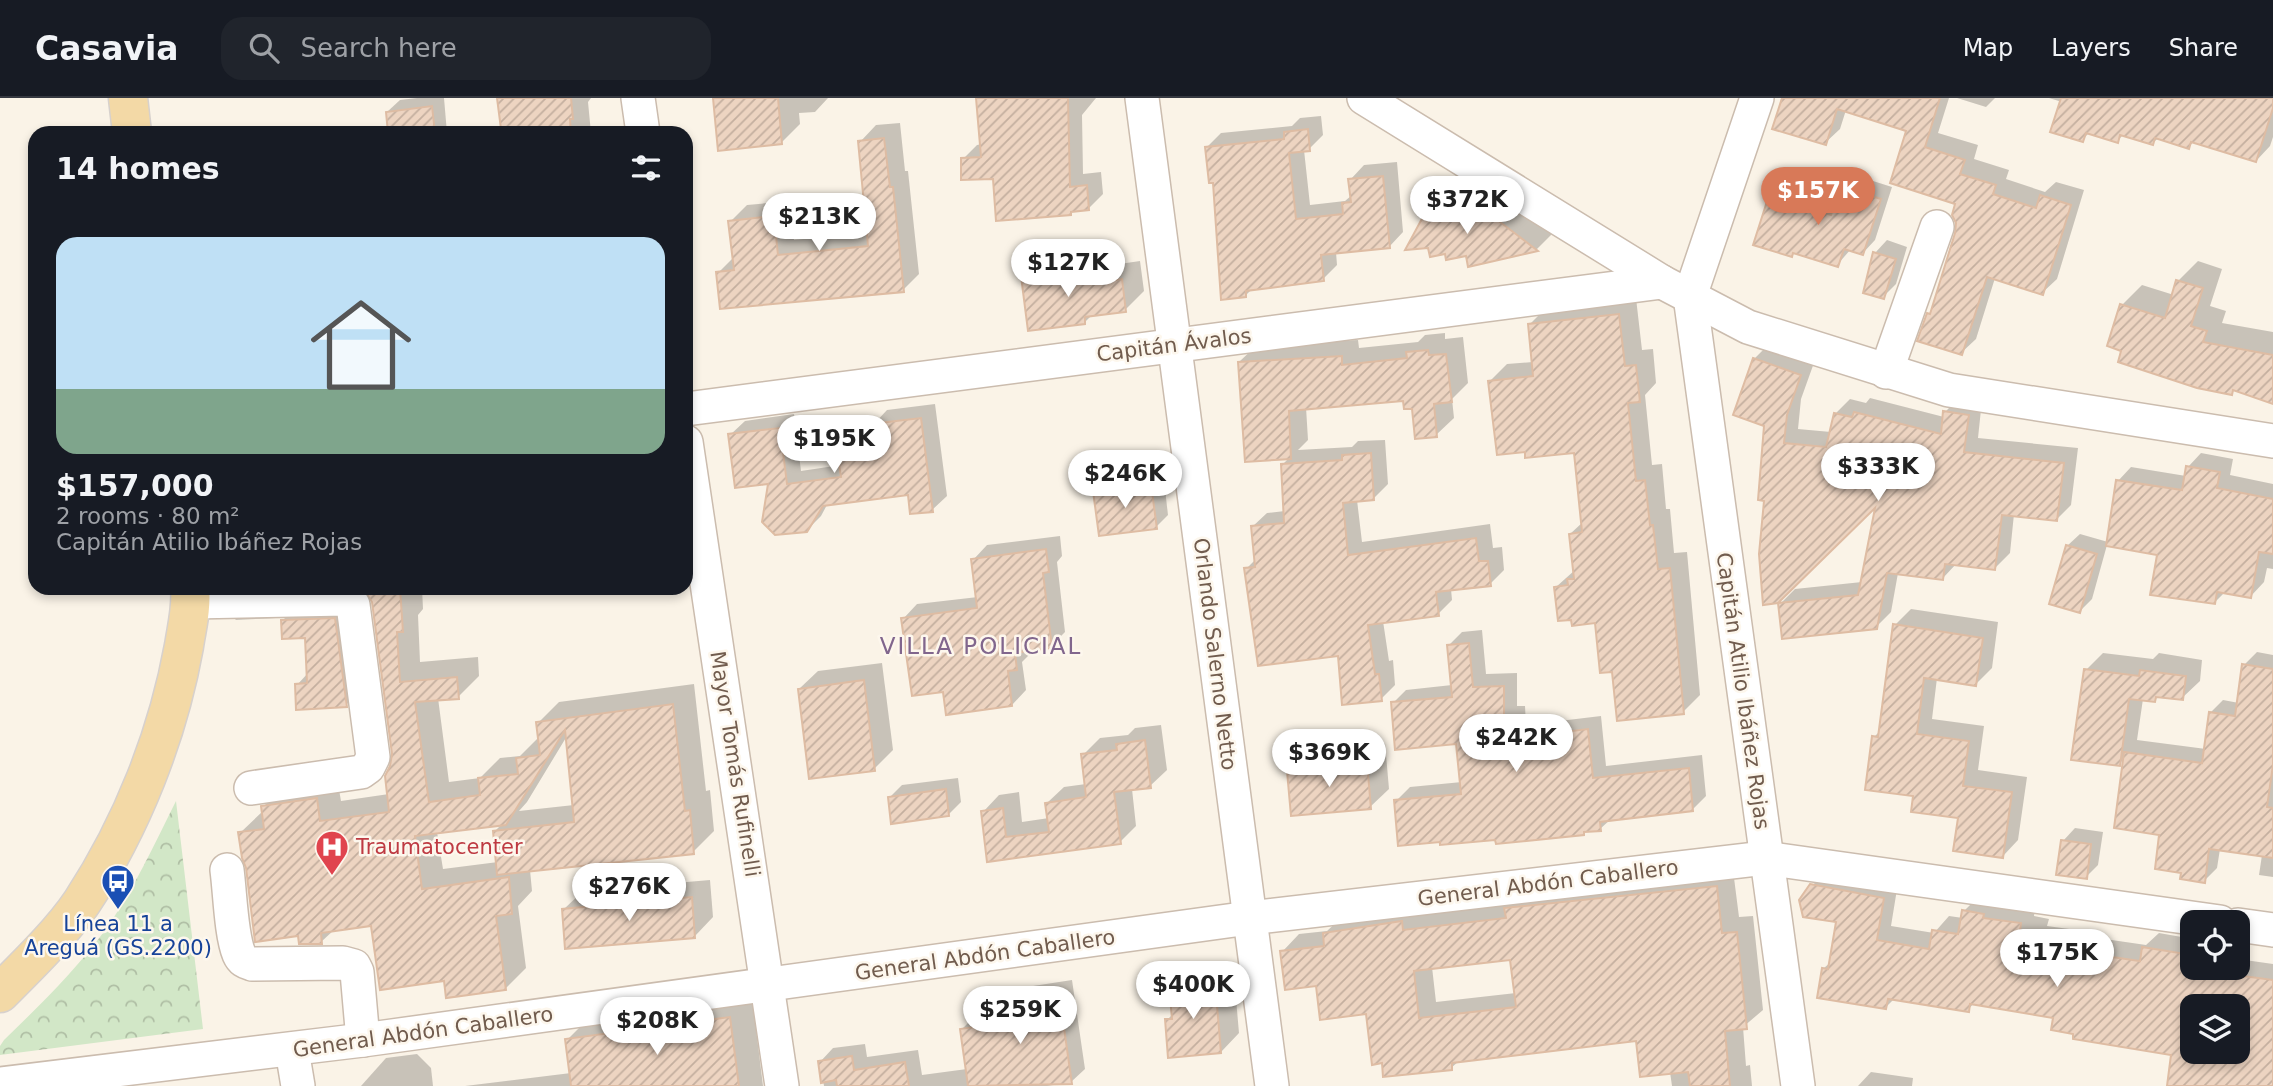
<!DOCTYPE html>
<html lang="en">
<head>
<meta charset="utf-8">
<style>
	:root { --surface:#171b24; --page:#20242c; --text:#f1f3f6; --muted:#9ea1a6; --line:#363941; --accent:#d87958 }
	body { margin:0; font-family:"DejaVu Sans",sans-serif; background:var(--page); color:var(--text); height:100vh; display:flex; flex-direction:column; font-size:26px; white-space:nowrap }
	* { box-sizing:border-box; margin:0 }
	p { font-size:23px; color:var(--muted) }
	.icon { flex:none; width:38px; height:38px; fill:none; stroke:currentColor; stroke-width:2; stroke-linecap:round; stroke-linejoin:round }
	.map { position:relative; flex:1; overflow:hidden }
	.panel { position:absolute; left:28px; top:28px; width:665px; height:469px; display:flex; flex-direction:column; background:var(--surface); border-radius:21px; box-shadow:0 4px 10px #0003 }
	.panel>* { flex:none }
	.controls { position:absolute; left:2180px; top:812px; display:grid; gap:14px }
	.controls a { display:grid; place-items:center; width:70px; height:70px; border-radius:14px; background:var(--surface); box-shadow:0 4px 10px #0003; font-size:35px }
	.price { position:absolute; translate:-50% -60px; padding:0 16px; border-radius:24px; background:#fff; color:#222; font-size:23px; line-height:46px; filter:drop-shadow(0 2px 4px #0008) }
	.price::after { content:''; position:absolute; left:50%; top:42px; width:21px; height:16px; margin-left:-10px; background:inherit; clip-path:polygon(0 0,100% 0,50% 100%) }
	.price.current { background:var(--accent); color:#fff }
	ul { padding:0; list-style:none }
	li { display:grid; align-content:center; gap:14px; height:371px; padding:0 28px }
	li span { display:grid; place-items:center; height:217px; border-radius:21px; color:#555 }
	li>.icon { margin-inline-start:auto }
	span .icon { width:126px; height:126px; fill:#fffc; stroke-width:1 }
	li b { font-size:30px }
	h2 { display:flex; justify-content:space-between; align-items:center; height:84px; padding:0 28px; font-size:30px }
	header { display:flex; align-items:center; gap:42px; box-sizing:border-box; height:98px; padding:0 35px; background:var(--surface); border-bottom:2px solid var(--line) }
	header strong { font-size:33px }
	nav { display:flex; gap:38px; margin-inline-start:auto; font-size:24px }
	.search { width:490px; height:63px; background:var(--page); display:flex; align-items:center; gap:18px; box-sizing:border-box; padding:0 24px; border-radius:21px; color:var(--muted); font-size:26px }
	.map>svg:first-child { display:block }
</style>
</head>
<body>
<header>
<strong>Casavia</strong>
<div class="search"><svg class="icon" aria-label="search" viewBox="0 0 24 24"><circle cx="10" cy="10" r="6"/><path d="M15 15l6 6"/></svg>Search here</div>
<nav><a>Map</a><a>Layers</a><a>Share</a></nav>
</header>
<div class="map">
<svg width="2273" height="988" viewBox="0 0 2273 988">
	<defs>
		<pattern id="park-crowns" width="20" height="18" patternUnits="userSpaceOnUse" patternTransform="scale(1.75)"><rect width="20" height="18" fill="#d2e7c7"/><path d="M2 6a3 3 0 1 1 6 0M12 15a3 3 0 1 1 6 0" fill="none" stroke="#afbea4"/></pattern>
		<pattern id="building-hatch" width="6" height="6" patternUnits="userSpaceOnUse" patternTransform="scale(1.75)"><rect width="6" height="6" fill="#edd4c1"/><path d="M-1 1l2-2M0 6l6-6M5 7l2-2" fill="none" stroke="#c4af9f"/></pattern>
	</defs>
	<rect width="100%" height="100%" fill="#faf3e7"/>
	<path fill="url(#park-crowns)" d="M176,703L203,931L0,957V948L4,942C40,907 76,872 106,831C134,791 154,747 176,703Z"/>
	<g fill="#0003" fill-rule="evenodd">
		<path d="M417,0H444L447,35H390L387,14L400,2Z"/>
		<path d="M499,0H591L588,4L591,35H520V28Z"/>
		<path d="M714,0H828L815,14L799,15L800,26L781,45Z"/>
		<path d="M978,0H1096L1082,17L1083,76L1101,74L1103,96L1089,110L994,80L963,61L977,47L982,46Z"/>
		<path d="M1784,0H1949L1938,35L1978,47L1974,61L2009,72L2006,81L2045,94L2056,84L2084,92L2057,181L2042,195L1995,180L1976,241L1961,255L1929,216L1934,211L1957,136V105L1909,32L1846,12L1840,31L1825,45Z"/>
		<path d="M1957,0H1995L1986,9Z"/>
		<path d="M2049,0H2273V39L2270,48L2256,63L2194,43L2189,49L2159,39L2153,45L2124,36L2117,43L2090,34L2082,42L2062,4Z"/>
		<path d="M1321,18L1323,37L1309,51L1304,52L1310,107L1345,103L1352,97L1350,82L1364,67L1397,64L1403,134L1389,149L1336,154L1337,167L1323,181L1252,191L1246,197L1207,49L1221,35L1292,28L1300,20Z"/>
		<path d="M900,25L905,73H908L919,176L903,192L718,175L734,159L730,124L747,107L790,103L794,142L869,134L860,44L876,27Z"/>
		<path d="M1854,77L1892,89L1875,142L1863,155L1851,151L1837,167L1795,153L1791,157L1770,98L1783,86L1837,103L1841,89Z"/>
		<path d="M1452,84L1480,99L1502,93L1555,133L1537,151L1469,167L1467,156L1433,103Z"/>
		<path d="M1887,142L1907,149L1896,186L1883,199L1875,155Z"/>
		<path d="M1096,153L1099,169L1140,163L1144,193L1125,212L1093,216L1085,224L1023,179L1041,160Z"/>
		<path d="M2198,163L2222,171L2210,208L2226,213L2222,225L2273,234V305L2235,291L2231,295L2124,252L2122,207L2142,187L2174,197L2178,183Z"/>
		<path d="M1636,200L1642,252L1653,251L1656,285L1645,297L1652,367L1662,366L1666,411H1670L1674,455L1687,454L1700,597L1683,614L1596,523L1556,489L1575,472L1570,436L1583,424L1575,353L1526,352L1490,283L1507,266L1533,264L1529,227L1546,210Z"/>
		<path d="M1445,235V241L1463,239L1468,285L1452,301L1454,320L1436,337L1405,301L1306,309L1308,342L1298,352L1352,349L1358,343L1385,342L1388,386L1373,401L1357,402L1362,444L1490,426L1493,450L1502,449L1504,472L1490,486L1451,491L1452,502L1438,516L1383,523L1389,563L1393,562L1395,587L1381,601L1339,556L1246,471L1256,461L1252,429L1267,415L1285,413L1283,366L1290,359L1239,264L1257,247L1358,242L1359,250L1418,244L1425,237Z"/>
		<path d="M1769,246L1815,262L1801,301L1798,331L1831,334L1835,316L1850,301L1866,305L1870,300L1944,319L1945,314L1960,299L1982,302L1978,340L2078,350L2071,407L2057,421L2014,416L2010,455L1995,470L1957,465L1943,480L1898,475L1891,514L1876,529L1780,506L1795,491L1862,484L1878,404L1766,401V327L1754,261Z"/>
		<path d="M935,306L947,398L932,412L909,395L828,405L821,418L806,433L730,337L745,323L794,316L801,373L841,367L840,360L855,346L875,344L873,327L887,312Z"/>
		<path d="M2201,355L2233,361L2230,377L2273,386V471L2267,470L2264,484L2251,498L2225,494L2215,504L2159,456L2107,447L2092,501L2080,513L2067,448L2080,436L2108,444L2118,383L2131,369L2186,378L2188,369Z"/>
		<path d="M1163,374L1168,417L1156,429L1095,394L1107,381Z"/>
		<path d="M1060,438L1062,458L1057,464L1065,534L1051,548L1030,551V556L1022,564L1026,592L1012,607L945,592L903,521L917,506L978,499L973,462L987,447Z"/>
		<path d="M365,490H422L423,511L418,517L420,564L478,559L479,578L458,599L438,600L449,684L480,680L500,660L520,658L539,639L538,625L559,604L694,586L706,693L710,692L714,733L693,754L530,772L532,793L518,808L526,870L505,891L445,881L372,826L334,832L321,844L300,836L248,769L240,735L263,713V709L284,688L337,680L341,703L389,696L394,657L373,503ZM567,638L574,707L519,713L527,704ZM502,726L494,734L498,764L443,771L437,734Z"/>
		<path d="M359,497L370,583L346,607L297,587L308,575L306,538L283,522L307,498Z"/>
		<path d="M298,498L276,520L235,522L258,499Z"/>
		<path d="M1911,511L1998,524L1992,570L1976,586L1937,580L1932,621L1984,628L1978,672L2027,679L2018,742L2003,758L1960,719L1915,697L1874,639L1881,632L1895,527Z"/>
		<path d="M1482,532L1486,576L1517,575V608H1525L1526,627L1601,618L1606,668L1702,657L1706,698L1692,712L1611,721L1600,731L1586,732L1584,735L1497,740L1396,703L1410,689L1462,684L1458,644L1393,605L1406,592L1452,587L1449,547L1462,534Z"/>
		<path d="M2257,554L2273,557V779L2259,777L2262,757L2220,751L2217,770L2204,783L2183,773L2161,735L2125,660L2119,666L2086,572L2103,555L2153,561L2159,555L2202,562L2200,583L2182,600L2159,597L2155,602L2143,601L2137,642L2206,651L2210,615L2223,602L2239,605L2244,567Z"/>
		<path d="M882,565L893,652L874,671L799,591L818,573Z"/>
		<path d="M1161,627L1167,672L1150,688L1132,691L1136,728L1120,744L989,762L983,714L999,697L1019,694L1022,724L1049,720L1047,705L1064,689L1086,686L1083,657L1100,640L1128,637L1135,630Z"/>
		<path d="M1385,645L1389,691L1370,709L1288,674L1307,655Z"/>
		<path d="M958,680L961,704L949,716L890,699L902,687Z"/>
		<path d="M2075,730L2103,734L2098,767L2086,779L2063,743Z"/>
		<path d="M1733,772L1739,819L1753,818L1763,912L1743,929L1746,968L1750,967L1752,988H1672L1670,974L1637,941L1459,963L1451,970L1384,963L1368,915L1318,886L1282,854L1299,836L1327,833L1342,819ZM1512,860L1516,895L1436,904L1432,869Z"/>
		<path d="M1827,772L1898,785L1891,828L1934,835L1949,818L1963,820L1964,813L1979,798L2035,811L2034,818L2049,821L2047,828L2099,835L2098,840L2146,847L2159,835L2193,841V870H2238V861L2273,866V988H2178L2173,955L2075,934L2055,918L1974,905L1968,912L1895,900L1886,909L1824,870L1832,863L1838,823L1812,788ZM2193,908H2238V954H2193Z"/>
		<path d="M710,782L713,819L695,838L564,811L583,793Z"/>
		<path d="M1233,866L1239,935L1221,954L1167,922L1173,916L1171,888L1189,870Z"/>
		<path d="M1072,882L1085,971L1071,984L1047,988H824L820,964L833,950L865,946L867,959L918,952L922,977L967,971L962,931L975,918L1008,913L1007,903L1020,890Z"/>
		<path d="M752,898L763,988H465L571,975L567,942L589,920Z"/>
		<path d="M417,956L431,970L433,988H361L386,960Z"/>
		<path d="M1871,974L1913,980L1912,988H1858Z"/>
	</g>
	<g fill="url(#building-hatch)" stroke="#debca3" stroke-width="2" fill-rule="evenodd">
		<path d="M497,0H571L573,21H570L571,35H519L518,30L501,31Z"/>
		<path d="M713,0H778L782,46L718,53Z"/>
		<path d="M976,0H1068L1070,89L1087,87L1089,112L1071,114V117L996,123L993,81L961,82V60L981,59Z"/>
		<path d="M1782,0H1940L1925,49L1965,62L1960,76L1996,87L1993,96L2036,110L2040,97L2071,107L2043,197L1987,179L1962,257L1917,243L1927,215L1930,216L1955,135L1956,125L1952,117L1955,106L1890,85L1906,33L1837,11L1826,47L1772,31Z"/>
		<path d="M2061,0H2273V10L2256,64L2191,44L2189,51L2155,40L2153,47L2120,37L2118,45L2086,35L2083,44L2050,34Z"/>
		<path d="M432,8L435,35H388L386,14Z"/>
		<path d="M1308,31L1310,53L1289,55L1296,121L1343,116L1342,105L1351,104L1348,81L1383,78L1390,150L1321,157L1324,183L1246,193V199L1221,202L1213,85H1209L1205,49L1284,41V34Z"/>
		<path d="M884,40L890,89H893L904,194L720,211L716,174L734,172L728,123L774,118L778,157L868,148L858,43Z"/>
		<path d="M1840,88L1881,101L1863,157L1844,151L1838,169L1793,155L1792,159L1753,147L1769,97L1831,117Z"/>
		<path d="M1432,102L1461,117L1483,111L1538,153L1468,169L1466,158L1446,162L1445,156L1430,159L1428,150L1405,152Z"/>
		<path d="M1873,154L1896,161L1884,201L1863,195Z"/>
		<path d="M1078,171L1081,186L1122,181L1126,214L1085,219V226L1028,233L1021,178Z"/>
		<path d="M2176,182L2203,190L2191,228L2207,233L2203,244L2273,257V306L2233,292L2232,297L2197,290L2118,264L2121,253L2107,248L2120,206L2165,220Z"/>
		<path d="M1619,216L1625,268L1636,267L1640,304L1628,305L1636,383L1645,382L1650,427H1653L1658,471L1670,470L1684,616L1617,623L1612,574L1600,575L1595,525L1572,528L1571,522L1558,523L1554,489L1568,487L1567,481H1574L1569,436L1582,434L1574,355L1525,360V354L1497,357L1488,283L1533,278L1528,226Z"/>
		<path d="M1428,252L1429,257L1446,256L1452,304L1434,306L1437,339L1415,341L1412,311H1404L1403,303L1289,313L1291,361L1245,364L1238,264L1342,258V267L1407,260L1406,254Z"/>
		<path d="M1753,260L1801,277L1787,317L1784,345L1826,349L1834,315L1852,319L1854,314L1941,336L1943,313L1969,317L1964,354L2064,365L2057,423L2002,417L1995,472L1945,466L1943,482L1887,475L1877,531L1782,541L1778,505L1858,497L1875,410L1778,505L1763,507L1759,456L1764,403L1758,402L1764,328L1733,317Z"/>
		<path d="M921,320L933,414L910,416L908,397L823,408L807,434L775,437L762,424L768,386L735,390L728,336L780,330L787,386L841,379L838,360L874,355L871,326Z"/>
		<path d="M1371,355L1374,402L1343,405L1348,457L1476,440L1479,463H1488L1491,488L1436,494L1439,518L1368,527L1375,576H1379L1382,603L1342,607L1338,558L1258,568L1244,470L1255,469L1251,428L1284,425L1281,366L1342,362V357Z"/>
		<path d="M2186,368L2220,374L2217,390L2273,401V456L2259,454L2251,500L2217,494L2215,506L2150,497L2157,457L2106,448L2116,382L2182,392Z"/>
		<path d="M1151,386L1157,431L1099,438L1093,393Z"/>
		<path d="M2066,447L2097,456L2080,515L2049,506Z"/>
		<path d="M1046,451L1049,474L1043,475L1052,550L1015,555L1017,572L1008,573L1012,608L946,617L943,594L912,598L901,520L977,510L971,461Z"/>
		<path d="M363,490H400L403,534H397L400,584L457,579L459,601L415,604L429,704L480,697L478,680L518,676L516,660L540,657L536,624L673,606L685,713L690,712L694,756L497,777L493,733L574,724L565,632L506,727L415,738L422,791L509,779L512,816L496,818L506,892L446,900L444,883L380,892L371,828L321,835L322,846H299L298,838L255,844L246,770L242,760L238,734L264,731L261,708L317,700L320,723L389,714L385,678L390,668L392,656L372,504Z"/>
		<path d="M335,520L347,609L296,612L295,586L307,585L305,540L282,541L281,522Z"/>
		<path d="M1893,526L1983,540L1976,588L1924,580L1917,636L1969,643L1963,688L2012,694L2003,760L1953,753L1958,720L1911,714L1913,698L1865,692L1872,638L1878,639Z"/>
		<path d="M1469,545L1473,589L1504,588V621H1512L1513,640L1588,631L1593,680L1689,670L1693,713L1600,724L1601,733L1584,734V737L1496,746L1495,742L1440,747V744L1398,748L1394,702L1461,696L1456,646L1395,652L1391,604L1452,599L1447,547Z"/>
		<path d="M2242,566L2273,571V667L2267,709L2273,710V760L2209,751L2205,785L2180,781L2181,775L2155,771L2159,737L2114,730L2124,654L2202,665L2209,614L2235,618Z"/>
		<path d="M2084,571L2139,578L2140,572L2186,578L2183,602L2156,599L2155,604L2129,601L2120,668L2071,662Z"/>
		<path d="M864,582L875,673L809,681L798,591Z"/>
		<path d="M1145,642L1151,690L1114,694L1121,746L987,764L981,713L1003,710L1006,739L1049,734L1045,705L1086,699L1081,656L1117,652L1116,646Z"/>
		<path d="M1367,663L1371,711L1291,718L1287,673Z"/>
		<path d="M946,691L949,718L891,726L888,699Z"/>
		<path d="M2061,742L2091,746L2087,781L2056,777Z"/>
		<path d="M1810,786L1884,800L1877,842L1929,851L1932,832L1958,836L1962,812L1984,816L1983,820L2021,825L2020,833L2034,835L2033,842L2085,850L2084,855L2140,863L2142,849L2192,857L2190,871L2273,882V988H2167L2171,957L2073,941V936L2051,932L2053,920L1970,906L1969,914L1888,901L1886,911L1817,900L1822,870L1828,871L1836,824L1803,819L1799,802ZM2193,908H2238V954H2193Z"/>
		<path d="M1717,788L1722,835L1737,834L1747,931L1725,933L1730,988H1690L1688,974L1640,979L1636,943L1452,965V972L1383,979L1382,965L1372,967L1366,916L1320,922L1316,888L1285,892L1280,853L1324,848L1323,835L1402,823L1403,832L1506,820L1504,810ZM1510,862L1516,909L1419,920L1414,873Z"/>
		<path d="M692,799L695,840L565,851L562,811Z"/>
		<path d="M1215,883L1221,955L1168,960L1165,921H1172L1169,888Z"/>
		<path d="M1059,895L1072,986L968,988L960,931L1008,924L1005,903Z"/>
		<path d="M730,919L739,988H571L565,941Z"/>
		<path d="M852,958L854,972L905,964L909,988H837L836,982L821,985L818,963Z"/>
	</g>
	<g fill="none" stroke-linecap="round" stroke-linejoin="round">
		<defs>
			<g id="minor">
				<path d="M638,0L643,35"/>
				<path d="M1142,0L1272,988"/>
				<path d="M1364,0L1662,184L1748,229L1949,292L2273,343"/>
				<path d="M1757,0L1690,198L1798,988"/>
				<path d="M1886,274L1937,129"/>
				<path d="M686,311L1662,184"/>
				<path d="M686,344L782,988"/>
				<path d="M192,504L346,501L353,507L373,659L368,669L361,674L251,690"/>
				<path d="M227,772C230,794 231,837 239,856C242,863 246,864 252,866L343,865L354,868L357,874L363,942"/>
				<path d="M2238,827L2273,832"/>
				<path d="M292,952L298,988"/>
				<path d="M0,986L363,942L1249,820L1765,760L2220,824"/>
			</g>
			<g id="major">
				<path d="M128,0L132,35"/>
				<path d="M0,895C26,869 62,834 82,804C132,728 168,637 184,548C187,528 192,510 190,490"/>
			</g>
		</defs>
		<use href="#minor" stroke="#cbbcae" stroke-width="36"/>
		<use href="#major" stroke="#d7d1cd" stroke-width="41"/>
		<use href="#minor" stroke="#fff" stroke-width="33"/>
		<use href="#major" stroke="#f3d9a6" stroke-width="38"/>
	</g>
	<defs>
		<symbol id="hospital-pin" viewBox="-11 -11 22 30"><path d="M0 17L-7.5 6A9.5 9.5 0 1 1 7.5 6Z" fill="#e0444e" stroke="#fdf7ed"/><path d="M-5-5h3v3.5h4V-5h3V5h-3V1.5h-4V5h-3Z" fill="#fff"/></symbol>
		<symbol id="bus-pin" viewBox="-11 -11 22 30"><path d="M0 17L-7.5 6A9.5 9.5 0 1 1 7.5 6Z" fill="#1a4fb4" stroke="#fdf7ed"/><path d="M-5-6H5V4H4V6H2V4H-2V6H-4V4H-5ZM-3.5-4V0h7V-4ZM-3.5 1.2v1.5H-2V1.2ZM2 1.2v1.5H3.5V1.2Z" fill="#fff"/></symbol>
	</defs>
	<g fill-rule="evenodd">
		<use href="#hospital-pin" x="313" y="730" width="38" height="52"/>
		<use href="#bus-pin" x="99" y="764" width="38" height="52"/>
	</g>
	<g text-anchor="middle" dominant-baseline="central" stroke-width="5" stroke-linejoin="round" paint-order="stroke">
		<g font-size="21" fill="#715c4e" stroke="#fdf7ed">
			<text transform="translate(1174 247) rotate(-7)">Capitán Ávalos</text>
			<text transform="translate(1215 556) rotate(83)">Orlando Salerno Netto</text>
			<text transform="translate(1743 593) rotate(82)">Capitán Atilio Ibáñez Rojas</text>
			<text transform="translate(735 666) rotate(81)">Mayor Tomás Rufinelli</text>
			<text transform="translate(1548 785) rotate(-7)">General Abdón Caballero</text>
			<text transform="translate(985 857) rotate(-8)">General Abdón Caballero</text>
			<text transform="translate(423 934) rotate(-8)">General Abdón Caballero</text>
		</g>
		<g font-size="21" fill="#be3a42" stroke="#fdf7ed" text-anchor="start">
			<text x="356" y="749">Traumatocenter</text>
		</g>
		<g font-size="21" fill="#164399" stroke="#fdf7ed">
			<text x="118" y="826">Línea 11 a<tspan x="118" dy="24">Areguá (GS.2200)</tspan></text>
		</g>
		<g font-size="23" letter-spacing="2" fill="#81668d" stroke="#fdf7ed">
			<text x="981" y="548">VILLA POLICIAL</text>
		</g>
	</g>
</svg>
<div class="controls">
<a><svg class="icon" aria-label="locate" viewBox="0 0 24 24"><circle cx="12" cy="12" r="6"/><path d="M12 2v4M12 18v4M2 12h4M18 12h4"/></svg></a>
<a><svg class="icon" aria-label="layers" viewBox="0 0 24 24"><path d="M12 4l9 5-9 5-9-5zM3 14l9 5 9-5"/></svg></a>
</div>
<b class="price current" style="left:1818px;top:129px">$157K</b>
<b class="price" style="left:1467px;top:138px">$372K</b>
<b class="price" style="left:819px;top:155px">$213K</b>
<b class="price" style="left:1068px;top:201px">$127K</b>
<b class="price" style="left:834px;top:377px">$195K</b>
<b class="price" style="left:1878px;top:405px">$333K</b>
<b class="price" style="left:1125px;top:412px">$246K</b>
<b class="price" style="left:1516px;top:676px">$242K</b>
<b class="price" style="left:1329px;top:691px">$369K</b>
<b class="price" style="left:629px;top:825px">$276K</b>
<b class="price" style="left:2057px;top:891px">$175K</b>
<b class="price" style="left:1193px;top:923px">$400K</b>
<b class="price" style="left:1020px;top:948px">$259K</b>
<b class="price" style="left:657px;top:959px">$208K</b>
<section class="panel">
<h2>14 homes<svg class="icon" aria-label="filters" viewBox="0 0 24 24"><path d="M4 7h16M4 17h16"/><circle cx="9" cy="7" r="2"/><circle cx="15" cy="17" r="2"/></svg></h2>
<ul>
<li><span style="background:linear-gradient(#bfe0f5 70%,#7fa58c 0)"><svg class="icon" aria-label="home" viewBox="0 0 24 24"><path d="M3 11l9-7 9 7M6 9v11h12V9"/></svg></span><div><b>$157,000</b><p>2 rooms · 80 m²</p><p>Capitán Atilio Ibáñez Rojas</p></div></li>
</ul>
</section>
</div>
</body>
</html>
